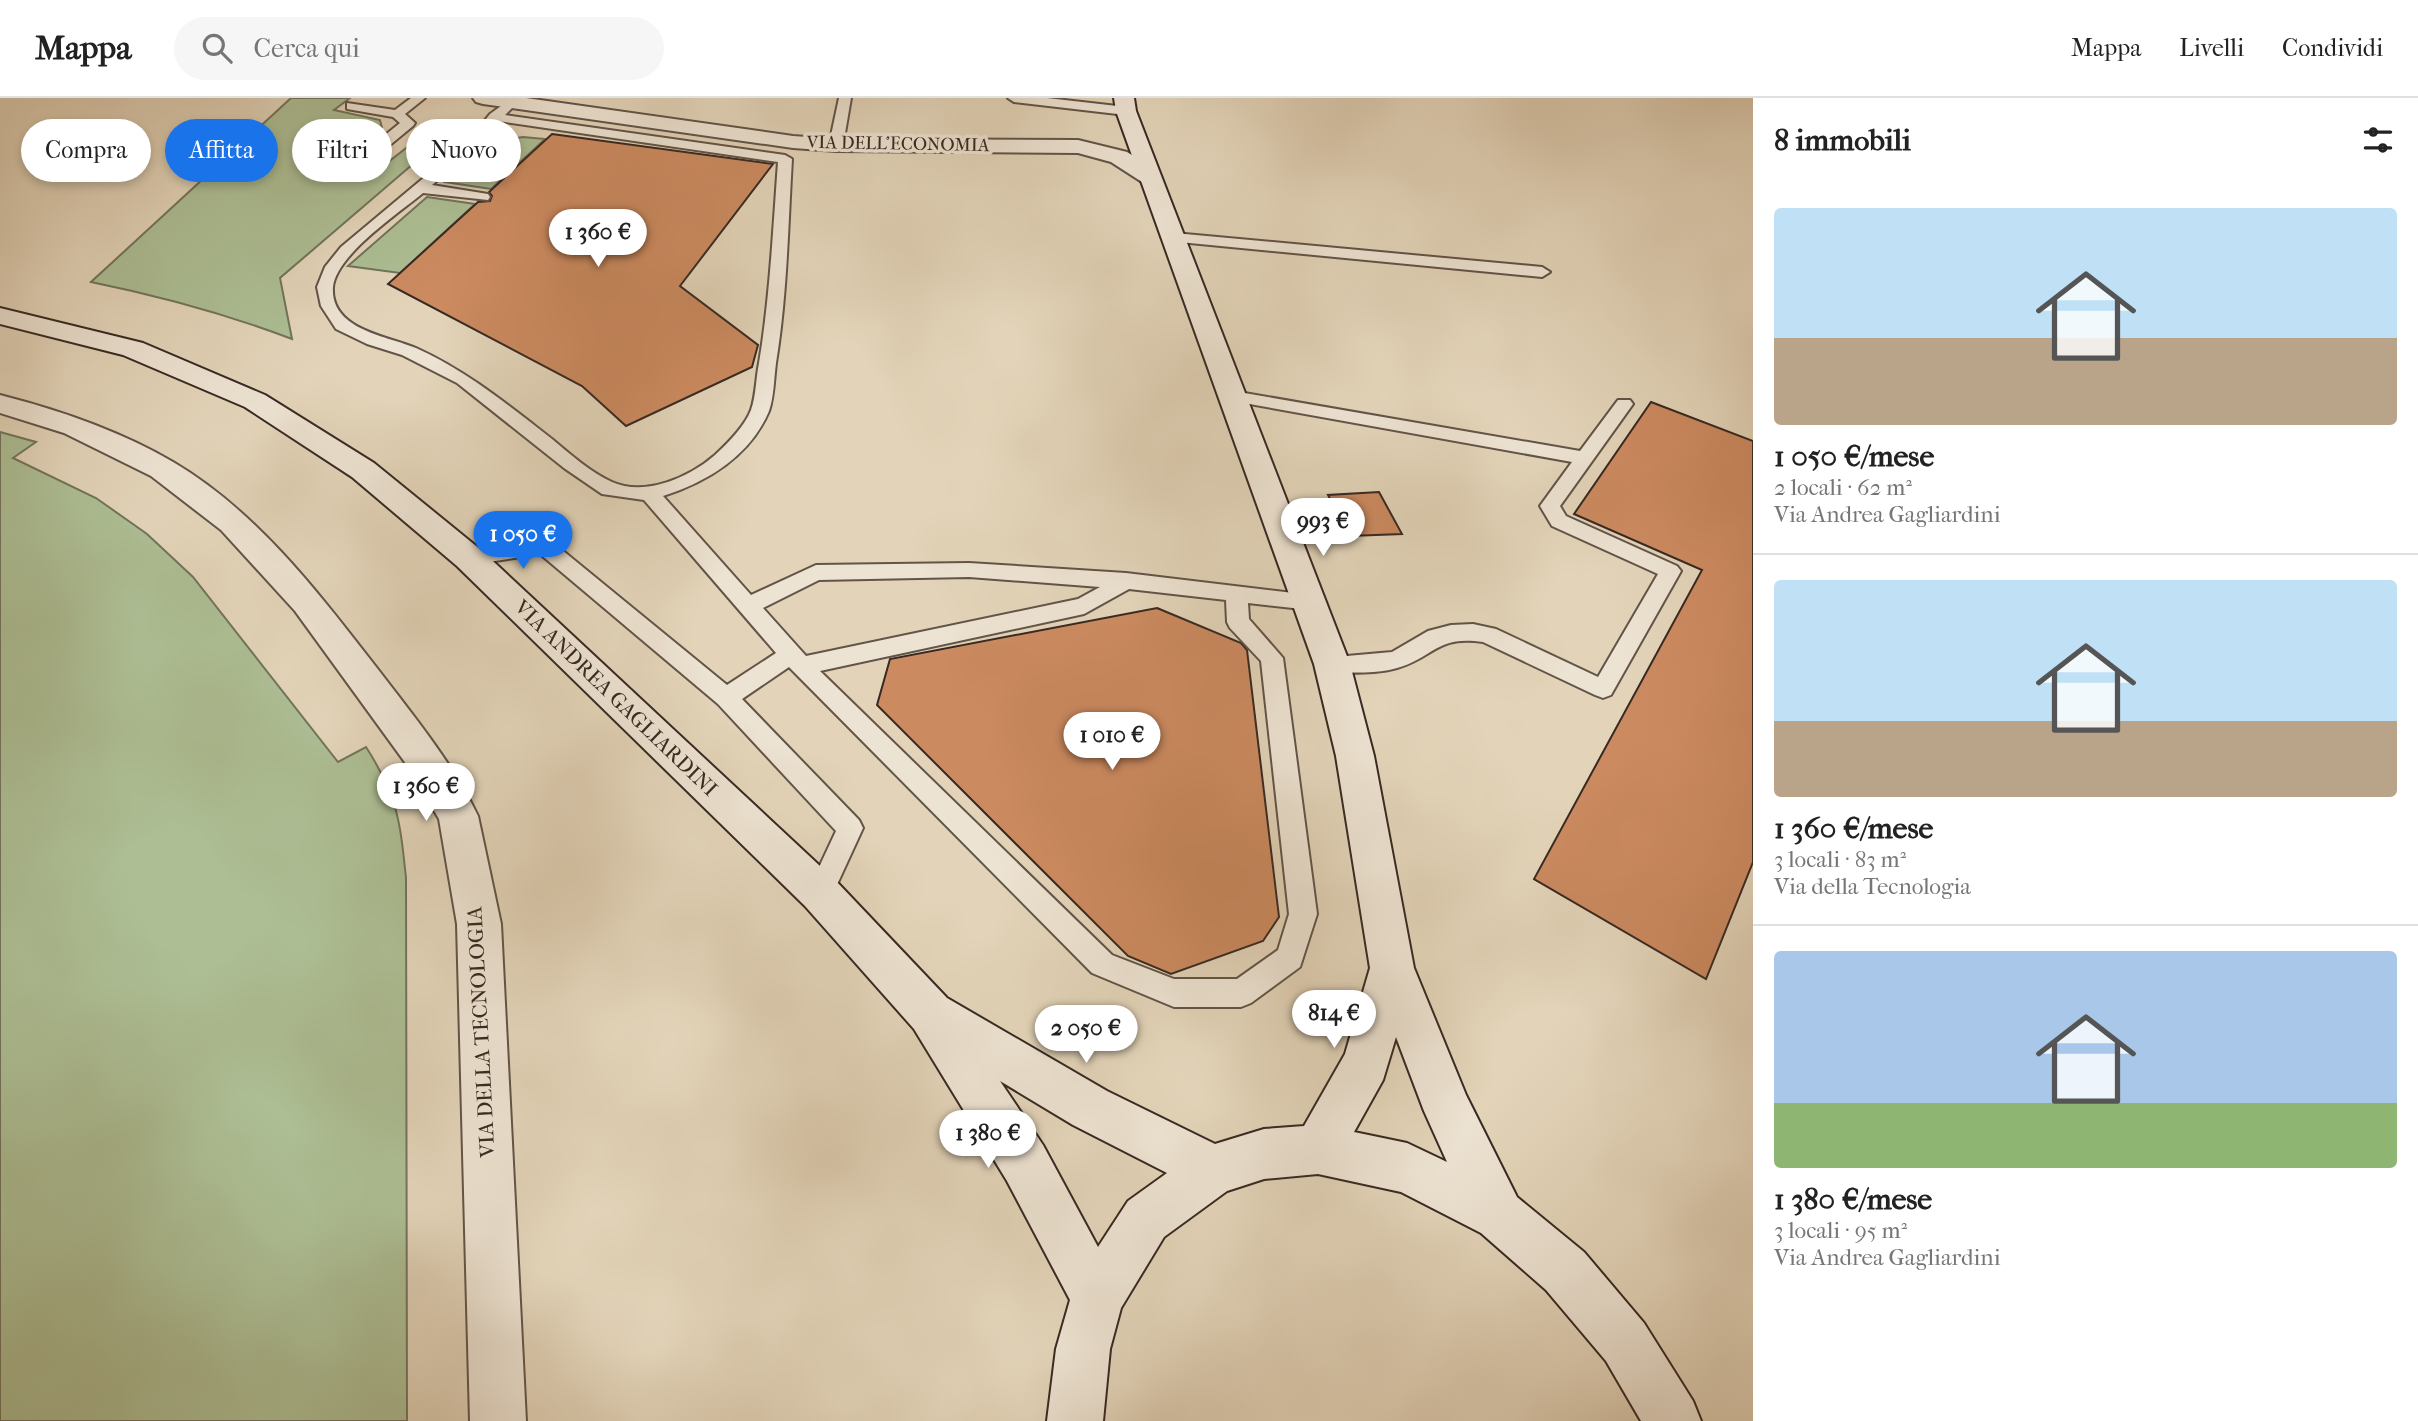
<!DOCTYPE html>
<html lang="it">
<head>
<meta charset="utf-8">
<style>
	:root { --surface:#fff; --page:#f6f6f6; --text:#222; --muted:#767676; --line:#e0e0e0; --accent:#1a73e8 }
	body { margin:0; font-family:"IM FELL French Canon",serif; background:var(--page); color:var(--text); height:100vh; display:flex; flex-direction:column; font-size:26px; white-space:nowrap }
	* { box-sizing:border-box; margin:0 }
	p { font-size:23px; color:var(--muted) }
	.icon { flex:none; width:38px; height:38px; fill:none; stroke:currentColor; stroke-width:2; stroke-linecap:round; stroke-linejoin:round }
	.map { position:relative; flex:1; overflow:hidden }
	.drawer { display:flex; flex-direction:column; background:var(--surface); width:665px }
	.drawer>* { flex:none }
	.guide { position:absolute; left:21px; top:21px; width:665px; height:63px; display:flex; gap:14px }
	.price { position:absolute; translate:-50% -60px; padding:0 16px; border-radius:24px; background:#fff; color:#222; font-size:23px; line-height:46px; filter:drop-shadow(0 2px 4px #0008) }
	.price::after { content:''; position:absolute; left:50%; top:42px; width:21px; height:16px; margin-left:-10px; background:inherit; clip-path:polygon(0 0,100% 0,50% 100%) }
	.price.current { background:var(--accent); color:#fff }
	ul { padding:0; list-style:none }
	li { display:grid; align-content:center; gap:14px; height:371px; padding:0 21px }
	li+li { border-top:2px solid var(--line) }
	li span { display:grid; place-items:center; height:217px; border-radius:7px; color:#555 }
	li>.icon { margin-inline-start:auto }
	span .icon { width:126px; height:126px; fill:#fffc; stroke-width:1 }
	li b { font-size:30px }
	h2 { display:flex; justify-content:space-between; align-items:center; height:84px; padding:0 21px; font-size:30px }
	.chip { padding:0 24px; border-radius:32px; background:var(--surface); box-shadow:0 4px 10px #0003; font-size:24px; line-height:63px }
	.chip.current { background:var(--accent); color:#fff }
	header { display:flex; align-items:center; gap:42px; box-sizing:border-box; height:98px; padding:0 35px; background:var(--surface); border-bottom:2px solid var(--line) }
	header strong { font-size:33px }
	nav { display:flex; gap:38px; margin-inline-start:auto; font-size:24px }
	.search { width:490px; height:63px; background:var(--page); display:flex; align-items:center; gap:18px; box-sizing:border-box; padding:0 24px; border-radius:38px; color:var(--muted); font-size:26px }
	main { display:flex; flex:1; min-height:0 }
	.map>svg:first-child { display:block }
</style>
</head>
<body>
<header>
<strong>Mappa</strong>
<div class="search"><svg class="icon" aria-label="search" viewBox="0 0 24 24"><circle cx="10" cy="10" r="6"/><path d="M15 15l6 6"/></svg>Cerca qui</div>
<nav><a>Mappa</a><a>Livelli</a><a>Condividi</a></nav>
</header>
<main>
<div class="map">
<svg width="1753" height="1323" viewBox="0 0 1753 1323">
	<rect width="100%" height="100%" fill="#e3d4b9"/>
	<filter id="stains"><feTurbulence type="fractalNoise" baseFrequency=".00286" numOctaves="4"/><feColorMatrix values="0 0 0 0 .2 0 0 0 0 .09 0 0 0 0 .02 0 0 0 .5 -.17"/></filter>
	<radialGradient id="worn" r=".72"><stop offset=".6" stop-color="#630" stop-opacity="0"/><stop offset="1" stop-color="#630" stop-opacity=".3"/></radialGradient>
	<g fill="#adbe94" stroke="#72745c" stroke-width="2">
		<path d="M291,0H350L334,12L380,22L382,30L331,69L374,75L441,23L455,30L280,180L292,241C226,216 160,198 91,184Z"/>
		<path d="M523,39L545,41L491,91L445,84C473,59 484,45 523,39Z"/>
		<path d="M427,99L475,106L400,175L348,168Z"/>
		<path d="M0,334L36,344L13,360L96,400L147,436L193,479L338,664L366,649C398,699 400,723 406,780L407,1323H0Z"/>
	</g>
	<g fill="#cc8a60" stroke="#372923" stroke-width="2">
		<path d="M552,36L773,66L680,188L758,247L752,269L626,328L582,288L388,186L478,104L490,103L492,98L489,94Z"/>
		<path d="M1651,304L1753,343V764L1706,881L1534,781L1702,472L1574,416Z"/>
		<path d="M1379,394L1402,436L1349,438L1328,397Z"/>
		<path d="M1157,510L1241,545L1247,552L1279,819L1263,843L1171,876L1128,858L877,607L890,561Z"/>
	</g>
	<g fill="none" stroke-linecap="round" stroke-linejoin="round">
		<defs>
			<g id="lane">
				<path d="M411,0H425L405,16L415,25L413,28L373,61H363V55L400,25L393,19L347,11V5L395,12Z"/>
				<path d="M512,0L518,4L505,17L785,57L792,61C788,129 787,198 776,265C774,280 774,299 769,313C750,358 707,384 663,398L751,497L816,467L969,465L1126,475L1319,498L1322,504L1319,510L1311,512L1248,505L1249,521L1283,560L1317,816L1300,869L1251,905L1241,909H1174L1092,875L789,569L742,601L859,722L863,730L829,804L820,807L811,804L807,795L836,733L718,606L540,456L469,467L462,465L459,460L462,455L544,441L551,443L727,587L776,555L644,402L602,396L564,370L457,285L402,257L367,246L336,231L321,208L317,189L325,169L341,149L469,42L490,16ZM498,23L778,64C773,131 770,199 759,265C756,279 756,298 751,312C745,328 728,345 715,357C690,379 645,399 612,384C590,374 570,356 552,341C508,307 467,273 416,250C388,238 330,232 333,189C336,157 399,115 423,95L488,102L490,99L488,96L432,87L479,48ZM969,479L1100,489L1078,501L806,558L763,510L819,482ZM1129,491L1226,502L1227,524L1230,530L1261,563L1289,816L1278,852L1237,881H1174L1112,857L820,573L1084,516Z"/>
				<path d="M839,0H851L843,47L836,51L829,47Z"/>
				<path d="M1008,0H1047L1126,9L1133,13L1126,17L1014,4Z"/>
				<path d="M1174,135L1542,169L1550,174L1542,179L1169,143L1166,140L1169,137Z"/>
				<path d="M1233,293L1580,353L1618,302H1630L1633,306L1560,408L1566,418L1677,468L1681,473L1611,597L1603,600L1595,597L1483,544C1436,537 1435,559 1397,570C1377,576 1353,574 1332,575L1324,572L1321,566L1324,560L1392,554L1428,533L1451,527L1473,526L1496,531L1598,579L1658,476L1552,428L1540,408L1572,364L1227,302L1224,298L1227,294Z"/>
			</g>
			<g id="street">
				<path d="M473,0H526L793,38L836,41L1078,42L1127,54L1147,66L1161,79L1158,84H1142L1111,64L1078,55L836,53L793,50L483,6L476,4Z"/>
				<path d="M0,297C59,312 120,333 173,364C258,414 320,497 380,574C415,620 453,666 478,718L501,826L526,1323H470L457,826L439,721L404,663L295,513L221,432L151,378L64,335L0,315Z"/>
			</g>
			<path id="secondary" d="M1114,0H1134L1136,13L1350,566L1374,658L1414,870L1466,997L1517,1099L1584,1154L1644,1225L1693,1303L1701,1323H1641L1606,1263L1546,1192L1481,1135L1401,1094L1318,1076L1264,1081L1227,1093L1164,1139L1121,1210L1110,1251L1103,1323H1047L1056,1251L1070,1202L1007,1083L914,931L805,808L457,468L352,379L245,309L123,257L0,226V210L143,245L265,297L374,365L481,452L835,782L947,900L1107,993L1215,1046L1264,1031L1304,1028L1345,956L1370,870L1336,658L1314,566L1116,13ZM1396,939L1424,1013L1447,1064L1407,1045L1354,1034L1383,982ZM1000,983L1073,1027L1167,1075L1128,1103L1098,1149L1043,1047Z"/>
		</defs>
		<use href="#lane" stroke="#625448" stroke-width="4"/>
		<use href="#street" stroke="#625448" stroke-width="4"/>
		<use href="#secondary" stroke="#372923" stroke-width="4"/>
		<use href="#lane" fill="#ede3d2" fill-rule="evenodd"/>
		<use href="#street" fill="#ede3d2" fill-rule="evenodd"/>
		<use href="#secondary" fill="#ede3d2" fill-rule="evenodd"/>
	</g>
	<g text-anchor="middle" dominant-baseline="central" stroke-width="7" stroke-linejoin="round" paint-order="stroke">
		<g font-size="18" fill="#372923" stroke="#ede3d2">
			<text transform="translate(898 46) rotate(1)">VIA DELL'ECONOMIA</text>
		</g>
		<g font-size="21" fill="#372923" stroke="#ede3d2">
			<text transform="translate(616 600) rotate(44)">VIA ANDREA GAGLIARDINI</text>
			<text transform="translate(481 934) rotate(-93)">VIA DELLA TECNOLOGIA</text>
		</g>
	</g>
	<rect width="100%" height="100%" filter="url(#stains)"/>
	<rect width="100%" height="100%" fill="url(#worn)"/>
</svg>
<b class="price" style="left:598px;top:171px">1 360 €</b>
<b class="price" style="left:1323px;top:460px">993 €</b>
<b class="price current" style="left:523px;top:473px">1 050 €</b>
<b class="price" style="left:1112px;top:674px">1 010 €</b>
<b class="price" style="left:426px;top:725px">1 360 €</b>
<b class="price" style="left:1334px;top:952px">814 €</b>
<b class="price" style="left:1086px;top:967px">2 050 €</b>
<b class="price" style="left:988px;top:1072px">1 380 €</b>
<div class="guide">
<a class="chip">Compra</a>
<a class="chip current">Affitta</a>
<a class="chip">Filtri</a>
<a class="chip">Nuovo</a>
</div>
</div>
<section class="drawer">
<h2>8 immobili<svg class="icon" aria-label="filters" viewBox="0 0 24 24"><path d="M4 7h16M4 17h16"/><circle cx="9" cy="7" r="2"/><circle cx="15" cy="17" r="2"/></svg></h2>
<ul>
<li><span style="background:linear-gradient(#bfe0f5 60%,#b9a48a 0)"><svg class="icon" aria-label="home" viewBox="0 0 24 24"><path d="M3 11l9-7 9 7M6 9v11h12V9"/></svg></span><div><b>1 050 €/mese</b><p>2 locali · 62 m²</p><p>Via Andrea Gagliardini</p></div></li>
<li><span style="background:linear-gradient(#bfe0f5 65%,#b9a48a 0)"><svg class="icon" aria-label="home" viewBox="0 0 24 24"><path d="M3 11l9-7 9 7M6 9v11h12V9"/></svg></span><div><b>1 360 €/mese</b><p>3 locali · 83 m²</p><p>Via della Tecnologia</p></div></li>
<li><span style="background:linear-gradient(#a9c7e8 70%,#8fb573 0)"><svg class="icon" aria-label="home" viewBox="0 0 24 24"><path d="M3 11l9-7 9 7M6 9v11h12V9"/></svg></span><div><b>1 380 €/mese</b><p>3 locali · 95 m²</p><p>Via Andrea Gagliardini</p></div></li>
</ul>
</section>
</main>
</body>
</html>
